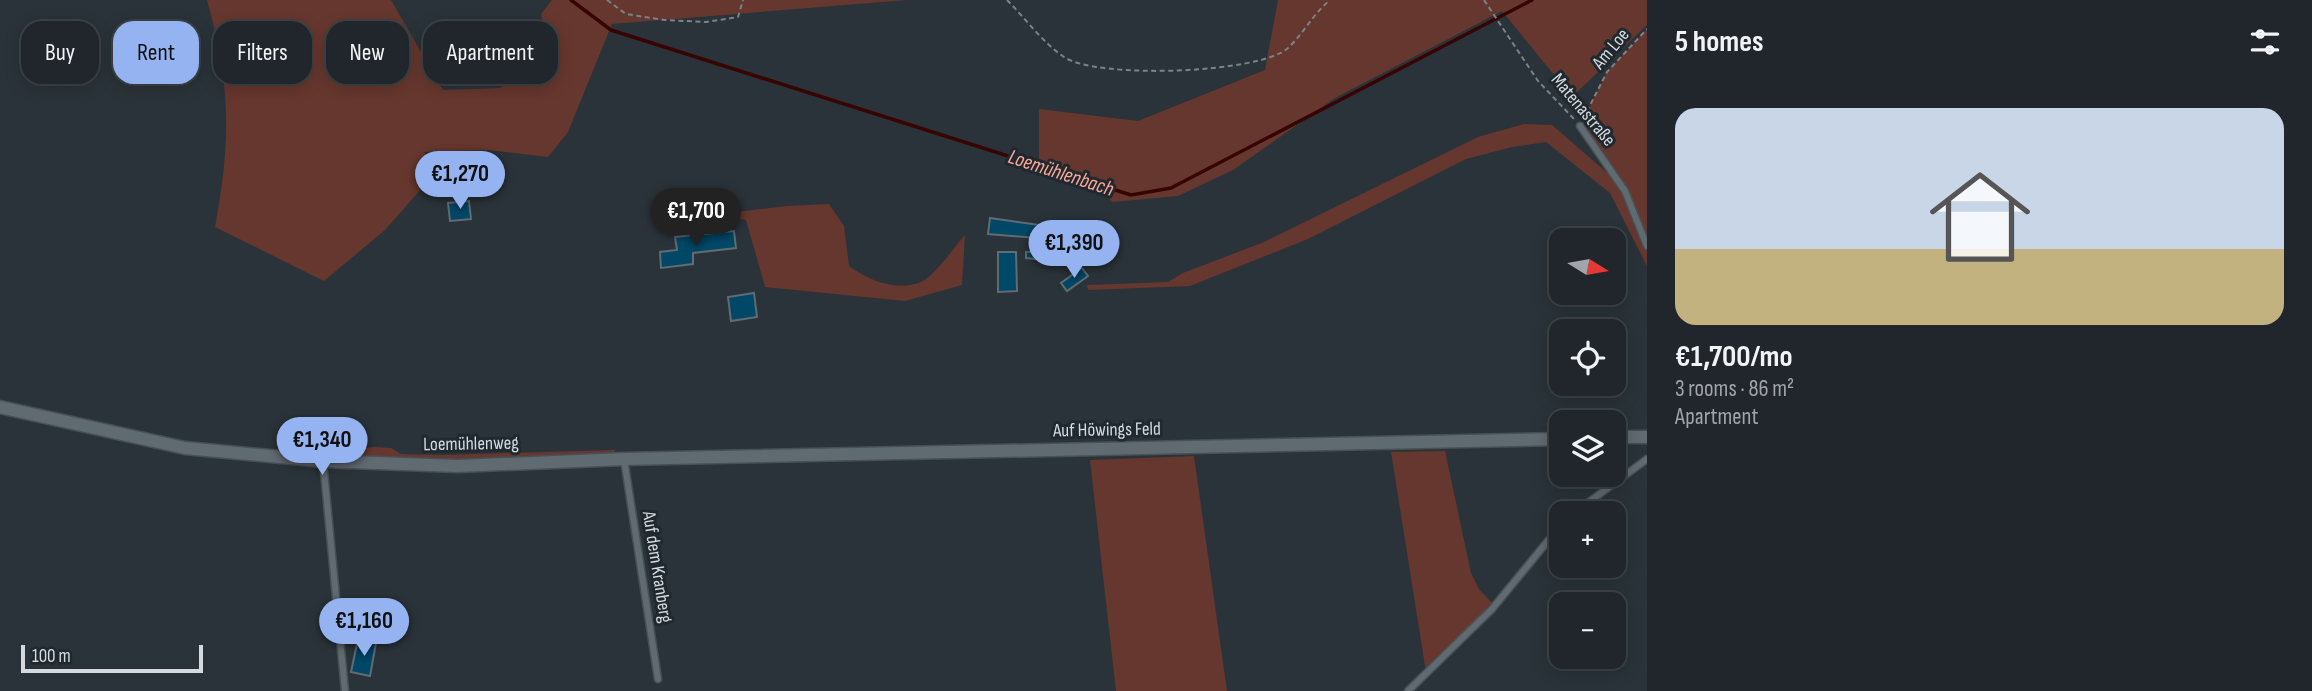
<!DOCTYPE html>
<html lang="en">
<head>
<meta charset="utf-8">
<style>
	:root { --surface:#20262b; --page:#282e33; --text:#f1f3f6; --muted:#a2a5a9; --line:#3d4347; --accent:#95b2f1 }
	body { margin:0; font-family:"Sofia Sans Condensed",sans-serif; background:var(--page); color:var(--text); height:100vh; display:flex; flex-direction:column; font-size:26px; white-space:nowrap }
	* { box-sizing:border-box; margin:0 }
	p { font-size:23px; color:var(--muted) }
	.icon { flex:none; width:38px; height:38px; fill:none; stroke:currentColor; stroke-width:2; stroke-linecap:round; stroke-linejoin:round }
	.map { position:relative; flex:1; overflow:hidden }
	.details { display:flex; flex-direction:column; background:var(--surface); width:665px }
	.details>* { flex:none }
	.hud { position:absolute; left:21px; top:21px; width:665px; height:63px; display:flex; gap:14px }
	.needle { width:46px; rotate:101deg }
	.buttons { position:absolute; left:1549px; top:228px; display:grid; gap:14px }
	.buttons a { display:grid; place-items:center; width:77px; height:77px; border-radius:14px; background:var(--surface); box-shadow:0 4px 18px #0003,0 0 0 2px var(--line); font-size:35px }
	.scale { position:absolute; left:21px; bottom:18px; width:182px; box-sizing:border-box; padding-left:7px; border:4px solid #d4dade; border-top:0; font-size:19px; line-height:24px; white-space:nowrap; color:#d4dade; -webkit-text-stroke:5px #20292f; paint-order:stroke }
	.price { position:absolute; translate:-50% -60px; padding:0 16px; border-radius:24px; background:var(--accent); color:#111; font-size:23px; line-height:46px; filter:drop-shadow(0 2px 4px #0008) }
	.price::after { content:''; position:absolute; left:50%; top:42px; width:21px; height:16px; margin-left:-10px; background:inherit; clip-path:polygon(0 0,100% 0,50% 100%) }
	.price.on { background:#222; color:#fff }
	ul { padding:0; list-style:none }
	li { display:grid; align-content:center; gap:14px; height:371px; padding:0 28px }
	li+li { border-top:2px solid var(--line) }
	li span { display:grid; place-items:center; height:217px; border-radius:21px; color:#555 }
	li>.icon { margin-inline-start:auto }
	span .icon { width:126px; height:126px; fill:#fffc; stroke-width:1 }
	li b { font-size:30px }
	h2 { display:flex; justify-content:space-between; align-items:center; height:84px; padding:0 28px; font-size:30px }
	.chip { padding:0 24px; border-radius:21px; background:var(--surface); box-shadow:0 4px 18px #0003,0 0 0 2px var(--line); font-size:24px; line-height:63px }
	.chip.on { background:var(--accent); color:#111 }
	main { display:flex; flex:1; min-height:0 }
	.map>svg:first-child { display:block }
</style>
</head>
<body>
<main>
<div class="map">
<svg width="1647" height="691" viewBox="0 0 1647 691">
	<rect width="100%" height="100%" fill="#2a3339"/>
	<g fill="#66372e">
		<path d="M207,0H391L443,90L500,88L549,56L541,14L552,0H907L612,24L568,132L548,157L489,150L424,152L437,171L385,230L324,281L215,227C231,140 231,85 207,0Z"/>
		<path d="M1278,0H1647V25L1572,97L1502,11L1335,98L1233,170L1178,196L1113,202L1080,177L1039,167V109L1138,121L1265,70Z"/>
		<path d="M1647,29V266L1610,193L1546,142L1512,147L1466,159L1308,239L1190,286L1088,290L1087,285L1168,282L1183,273L1264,242L1478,137L1524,124L1552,125L1619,183L1580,126L1607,72Z"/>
		<path d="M829,204L844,226L849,266C868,280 898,293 923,281C936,274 955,246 965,235L962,285L905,301L765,287L746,220L710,215L787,206Z"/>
		<path d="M373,447L391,448L401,454L442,455L615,450L614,465L390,469L371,455L349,470L338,469L329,452Z"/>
		<path d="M1445,451L1471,573L1479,589L1492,603L1426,672L1391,452Z"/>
		<path d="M1194,456L1227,691H1116L1090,460Z"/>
	</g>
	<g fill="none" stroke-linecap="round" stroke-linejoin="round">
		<path stroke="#380401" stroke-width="3.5" d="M571,0L611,30L1131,195L1171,188L1532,0"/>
	</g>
	<g fill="#014767" stroke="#616b72" stroke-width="2">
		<path d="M469,201L471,219L450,221L448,203Z"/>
		<path d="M990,218L1054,227L1051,239L988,234Z"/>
		<path d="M734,231L736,248L693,253V264L661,268L660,252L677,250L675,237Z"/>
		<path d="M1065,251L1064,262L1026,258V252Z"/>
		<path d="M998,252H1016L1017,291L998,292Z"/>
		<path d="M1082,268L1088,276L1067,291L1061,283Z"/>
		<path d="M754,293L757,317L731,321L728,297Z"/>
		<path d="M358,639L376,643L370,676L351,672Z"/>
	</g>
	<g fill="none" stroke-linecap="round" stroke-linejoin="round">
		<defs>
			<g id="service">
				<path d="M1580,126L1625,191L1647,246"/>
				<path d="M624,459L658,679"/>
				<path d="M323,461L345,691"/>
				<path d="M1574,513L1647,459"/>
				<path d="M1408,691L1492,609L1561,525"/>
			</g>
			<g id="minor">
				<path d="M0,407L185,448L323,461L458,466L624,459L1561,439"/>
				<path d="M1614,437H1647"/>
			</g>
		</defs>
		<use href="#service" stroke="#485055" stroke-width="9"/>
		<use href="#minor" stroke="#485055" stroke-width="15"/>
		<g stroke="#7c8388" stroke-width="2" stroke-dasharray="5 3.5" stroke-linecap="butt">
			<path d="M607,0L626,14L664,20L706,22L738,17L743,0"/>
			<path d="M1007,0C1025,18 1043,43 1064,57C1096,79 1259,74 1288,48C1304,33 1313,14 1330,0"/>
			<path d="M1484,0L1538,81L1574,119"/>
			<path d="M1583,119L1607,72L1647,29"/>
		</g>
		<use href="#service" stroke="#606a71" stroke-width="6"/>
		<use href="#minor" stroke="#606a71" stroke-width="12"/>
	</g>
	<g text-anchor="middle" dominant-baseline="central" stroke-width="6" stroke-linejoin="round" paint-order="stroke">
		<g font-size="19" fill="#d4dade" stroke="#20292f">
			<text transform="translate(1611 49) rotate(-50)">Am Loe</text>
			<text transform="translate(1583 110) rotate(50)">Matenastraße</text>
			<text transform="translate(1107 430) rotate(-1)">Auf Höwings Feld</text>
			<text transform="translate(471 444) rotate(-1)">Loemühlenweg</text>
			<text transform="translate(657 567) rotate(81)">Auf dem Kranberg</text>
		</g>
		<g font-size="21" font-style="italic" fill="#fda796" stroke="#20292f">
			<text transform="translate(1061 173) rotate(18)">Loemühlenbach</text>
		</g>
	</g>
</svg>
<div class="buttons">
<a><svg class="needle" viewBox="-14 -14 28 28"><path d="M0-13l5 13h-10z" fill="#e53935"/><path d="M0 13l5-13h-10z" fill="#a2a5a9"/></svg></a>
<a><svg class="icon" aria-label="locate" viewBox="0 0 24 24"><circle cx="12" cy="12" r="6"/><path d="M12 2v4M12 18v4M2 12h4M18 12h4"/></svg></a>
<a><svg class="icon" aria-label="layers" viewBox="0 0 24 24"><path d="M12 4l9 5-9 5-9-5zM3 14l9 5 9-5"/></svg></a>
<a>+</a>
<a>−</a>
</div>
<div class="scale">100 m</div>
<b class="price" style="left:460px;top:211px">€1,270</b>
<b class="price on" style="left:696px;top:248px">€1,700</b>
<b class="price" style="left:1074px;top:280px">€1,390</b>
<b class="price" style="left:322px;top:477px">€1,340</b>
<b class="price" style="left:364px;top:658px">€1,160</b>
<div class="hud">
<a class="chip">Buy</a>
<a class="chip on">Rent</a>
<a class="chip">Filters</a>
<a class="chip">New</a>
<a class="chip">Apartment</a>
</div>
</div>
<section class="details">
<h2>5 homes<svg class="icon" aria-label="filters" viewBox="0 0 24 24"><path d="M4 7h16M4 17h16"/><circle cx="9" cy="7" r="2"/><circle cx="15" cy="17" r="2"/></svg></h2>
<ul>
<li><span style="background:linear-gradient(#c9d6e8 65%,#c2b280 0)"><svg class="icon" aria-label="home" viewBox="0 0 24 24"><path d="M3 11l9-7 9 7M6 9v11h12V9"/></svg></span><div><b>€1,700/mo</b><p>3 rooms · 86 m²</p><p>Apartment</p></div></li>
</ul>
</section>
</main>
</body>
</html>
